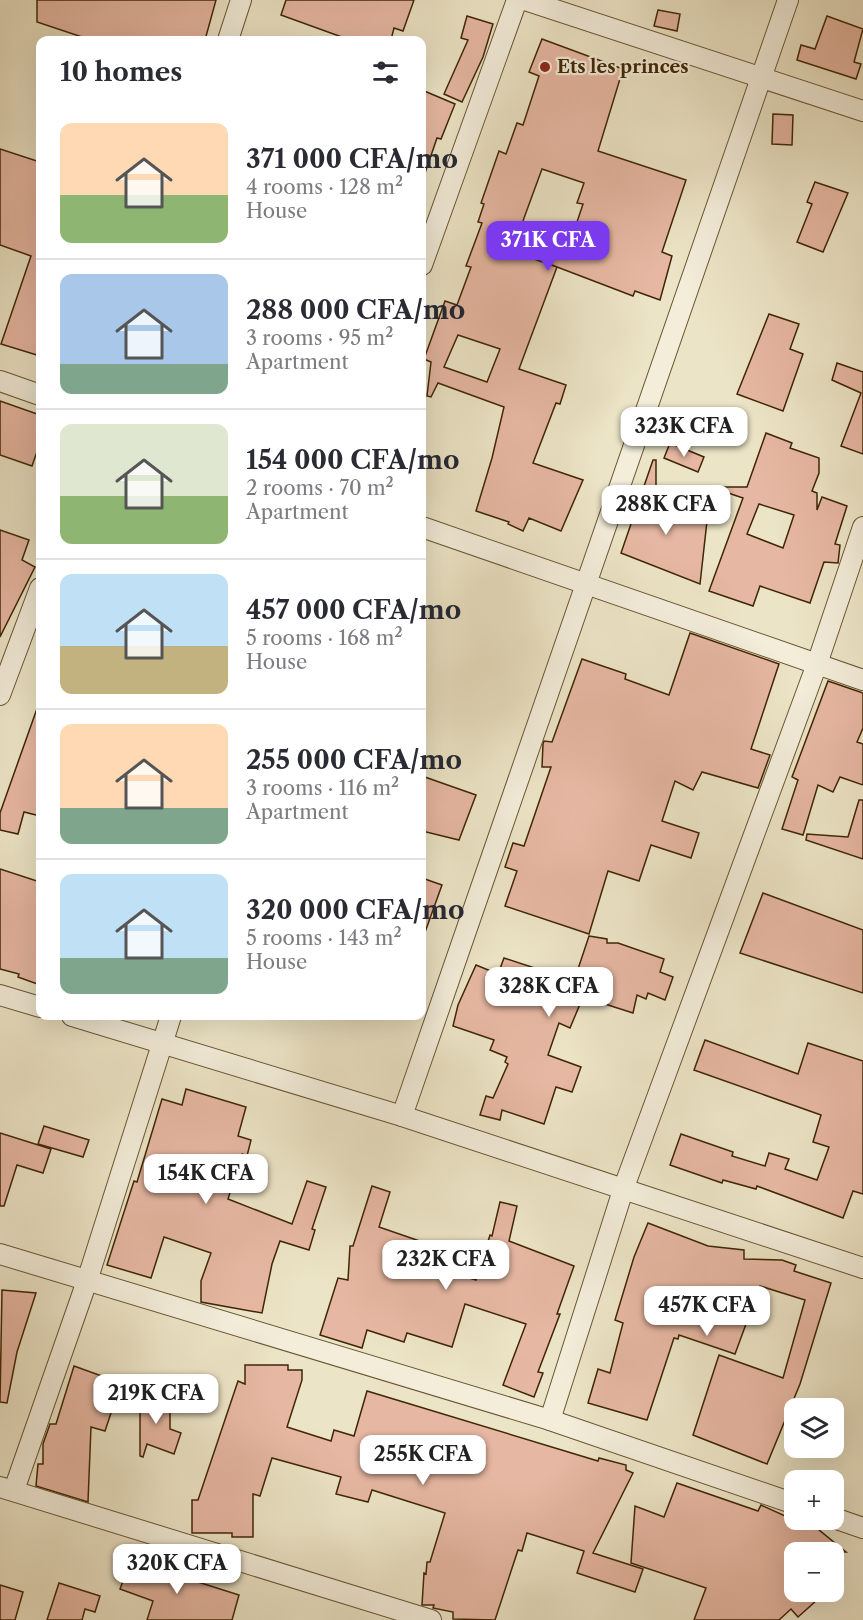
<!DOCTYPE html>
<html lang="en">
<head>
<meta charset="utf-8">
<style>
	:root { --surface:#fff; --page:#f7f7f7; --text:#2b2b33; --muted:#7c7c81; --line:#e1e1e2; --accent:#7c3aed }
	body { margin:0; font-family:"Libre Caslon Text",serif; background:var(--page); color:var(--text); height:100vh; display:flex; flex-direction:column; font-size:22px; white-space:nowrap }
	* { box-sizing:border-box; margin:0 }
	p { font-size:20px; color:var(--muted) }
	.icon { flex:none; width:33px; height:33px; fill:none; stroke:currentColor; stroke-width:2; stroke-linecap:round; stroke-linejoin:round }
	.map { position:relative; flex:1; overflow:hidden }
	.panel { position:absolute; left:36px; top:36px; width:390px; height:984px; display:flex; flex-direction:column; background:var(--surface); border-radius:12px; box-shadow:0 6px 24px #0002 }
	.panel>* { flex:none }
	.fabs { position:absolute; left:784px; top:1398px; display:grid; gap:12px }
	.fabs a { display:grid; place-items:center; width:60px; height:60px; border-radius:12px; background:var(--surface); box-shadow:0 6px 24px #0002; font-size:30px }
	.price { position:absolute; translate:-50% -51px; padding:0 14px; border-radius:12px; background:#fff; color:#222; font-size:20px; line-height:39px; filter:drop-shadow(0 2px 3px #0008) }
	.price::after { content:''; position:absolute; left:50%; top:36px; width:18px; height:14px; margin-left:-9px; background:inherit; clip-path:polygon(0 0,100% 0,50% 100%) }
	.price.current { background:var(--accent); color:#fff }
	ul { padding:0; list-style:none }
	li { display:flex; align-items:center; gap:18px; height:150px; padding:0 24px }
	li+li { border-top:2px solid var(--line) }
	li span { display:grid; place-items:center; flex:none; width:168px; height:120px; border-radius:12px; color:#555 }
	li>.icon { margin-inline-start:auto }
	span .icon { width:72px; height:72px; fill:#fffc; stroke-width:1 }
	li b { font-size:26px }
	h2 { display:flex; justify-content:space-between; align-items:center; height:72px; padding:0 24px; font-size:26px }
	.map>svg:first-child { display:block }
</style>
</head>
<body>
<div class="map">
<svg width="863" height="1620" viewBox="0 0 863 1620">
	<rect width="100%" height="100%" fill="#ece4c6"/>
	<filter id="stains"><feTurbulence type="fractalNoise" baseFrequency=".00333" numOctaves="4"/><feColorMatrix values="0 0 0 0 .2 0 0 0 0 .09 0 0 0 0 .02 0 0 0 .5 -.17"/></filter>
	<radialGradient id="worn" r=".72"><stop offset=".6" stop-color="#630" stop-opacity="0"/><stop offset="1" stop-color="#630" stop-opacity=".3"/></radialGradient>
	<g fill="#e6b7a2" stroke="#3f2604" stroke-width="1.5" fill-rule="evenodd">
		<path d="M37,0H216L205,40H91L37,22Z"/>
		<path d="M286,0H414L403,31L394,28L391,40H350L281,15Z"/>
		<path d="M658,10L680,14L677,31L654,26Z"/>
		<path d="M467,16L493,24L483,57L462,102L444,94L468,40L461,38Z"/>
		<path d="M827,16L863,29L854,62L861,64L856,79L797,60L801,45L815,49Z"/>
		<path d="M542,39L623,69L598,151L686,180L662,252L672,256L660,300L635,291L633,296L544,262L553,234L571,240L583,204L577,203L584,183L542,169L524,218L514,252L557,267L519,369L566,385L560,404L556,403L533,463L583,480L561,531L529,518L523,531L508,524L509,522L476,511L492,458L504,407L438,383L431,397L427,396L431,362L424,359L445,301L457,305L471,267L466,266L482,223L478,222L484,204L481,203L499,151L506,154L517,123L523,125L539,76L529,72ZM458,335L500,349L487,382L444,367Z"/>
		<path d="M422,90L455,104L441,139L437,138L424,176L422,175Z"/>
		<path d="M773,114L793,115L792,145L772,144Z"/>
		<path d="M0,149L40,162V356L1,344L31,256L0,245Z"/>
		<path d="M815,182L848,193L823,252L797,242L812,204L807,202Z"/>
		<path d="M769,314L799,324L790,349L803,354L783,411L737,394Z"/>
		<path d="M837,363L863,372V454L841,446L861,393L832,380Z"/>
		<path d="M0,401L40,415V443L32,466L0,455Z"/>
		<path d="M766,433L792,443L790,448L819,458V473L812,491L817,493V510L822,497L847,506L835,544L840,545L838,563L824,562L810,603L760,586L753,606L709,591L743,498L719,490V487H747ZM759,504L794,515L783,548L747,534Z"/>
		<path d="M670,443L704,457L698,472L664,458Z"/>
		<path d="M653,460H656V504L707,521L700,584L621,553Z"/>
		<path d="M0,530L29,540L22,560L35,567L0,637Z"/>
		<path d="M690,633L779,664L751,749L770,755L758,788L702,772L693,790L675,781L662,821L699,833L691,858L651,845L639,881L608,871L589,934L505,906L517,871L505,867L513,843L524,846L551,767H542L543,744L544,741L552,742L582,659L626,674L625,679L669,695Z"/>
		<path d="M828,681L863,693V728L857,742L863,744V785L840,777L833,792L818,785L803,835L782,829L798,780L792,777Z"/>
		<path d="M39,703L40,816L24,812L18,834L0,830V813Z"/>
		<path d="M422,776L476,795L459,840L422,831Z"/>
		<path d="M859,800H863V859L806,840L807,834L848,837Z"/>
		<path d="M0,869L40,882V985L18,977L19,974L0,969Z"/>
		<path d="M422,878L442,885L424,935H422Z"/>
		<path d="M763,893L863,930V993L740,953Z"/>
		<path d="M589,936L607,939V943H618L664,959L660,972L673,977L665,1000L648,993L646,999L637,995L633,1013L583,997L570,1028L559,1023L548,1055L581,1067L572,1092L556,1087L544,1124L502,1110L500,1120L480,1115L486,1096L493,1098L508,1064L505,1062L507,1057L490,1050L494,1040L453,1026L458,1005L476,965L498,974L504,958L574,981Z"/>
		<path d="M705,1040L798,1074L808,1043L863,1061V1194L853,1191L843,1218L757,1186L756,1189L723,1180L722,1183L670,1165L681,1134L733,1152L732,1156L765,1166L769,1153L789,1159L785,1169L817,1180L829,1147L813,1142L821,1115L694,1070Z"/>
		<path d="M186,1089L246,1107L238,1136L251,1140L247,1156L242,1154L228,1199L292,1224L307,1181L326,1187L312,1229L315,1230L309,1250L280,1241L272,1264L262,1313L201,1302V1281L211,1253L164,1237L151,1278L107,1265L134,1181L137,1182L162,1099L182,1105Z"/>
		<path d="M44,1126L89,1140L83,1157L38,1144Z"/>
		<path d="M0,1133L51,1149L43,1173L17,1165L4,1206H0Z"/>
		<path d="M372,1186L390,1192L379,1227L437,1247L431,1266L476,1280L490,1235L492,1236L500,1202L517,1206L509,1241L574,1266L557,1314H560L538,1372L543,1373L534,1397L503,1385L526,1324L465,1304L452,1347L407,1333L404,1342L367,1330L362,1348L320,1335L338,1278L348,1280L350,1246H353Z"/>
		<path d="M648,1223L708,1246L744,1250V1259L782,1260L796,1265L794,1271L831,1283L800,1384L767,1464L693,1435L719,1355L783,1378L805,1300L760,1286L735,1354L679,1335L678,1339L674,1338L647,1420L588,1403L598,1369L610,1373L623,1323L615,1320L634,1257Z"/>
		<path d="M2,1290L36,1293L17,1352L7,1403L0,1402Z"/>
		<path d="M245,1365H288V1370H302V1380L287,1427L331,1441L334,1430L354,1436L367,1391L598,1461L599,1458L626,1465V1470L633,1473L593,1553L643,1569L635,1592L577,1573L584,1551L527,1533L522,1551L518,1550L495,1620L453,1619V1612L433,1608L434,1605H422L424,1573L426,1574L427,1562H430L445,1513L372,1490L368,1502L336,1494L341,1477L272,1458L260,1496L253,1494V1537H232V1533H192V1500H198L238,1381L245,1384Z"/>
		<path d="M74,1366L121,1383L105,1431L91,1427L88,1502L36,1486L38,1464H43V1444L50,1424H56Z"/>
		<path d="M140,1390L163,1397L158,1411H170V1429L181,1433L174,1454L147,1444L143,1457L140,1456Z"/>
		<path d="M677,1483L758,1511L761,1505L805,1525L808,1521L846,1552H795V1592H826L798,1617L791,1609L779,1620H694L706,1588L631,1563L635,1506L664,1517Z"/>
		<path d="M132,1557L158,1566L157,1569L239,1595L232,1620H147L153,1601L120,1589Z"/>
		<path d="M59,1583L100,1596L95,1612L85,1609L82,1620H47Z"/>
		<path d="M0,1585L23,1592L15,1620H0Z"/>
	</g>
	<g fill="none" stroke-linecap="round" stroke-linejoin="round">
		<defs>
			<g id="street">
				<path d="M525,0L863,111"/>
				<path d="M228,40L241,0"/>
				<path d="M422,265L517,0"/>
				<path d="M0,381L40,395"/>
				<path d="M422,527L863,680"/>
				<path d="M0,695L40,588"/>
				<path d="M0,995L40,1007"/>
				<path d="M72,1016L402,1116L863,1268"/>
				<path d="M402,1116L788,0"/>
				<path d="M0,1254L550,1420L795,1504"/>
				<path d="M550,1420L624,1187L817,664L863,527"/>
				<path d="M0,1487L431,1620"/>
				<path d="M14,1490L87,1281L171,1016"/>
				<path d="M834,1518L863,1528"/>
			</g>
		</defs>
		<use href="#street" stroke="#6a5634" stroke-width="22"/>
		<use href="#street" stroke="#f3edda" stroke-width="20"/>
	</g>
	<circle fill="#8f2418" stroke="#f3edda" stroke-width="2" cx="545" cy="67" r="6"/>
	<g text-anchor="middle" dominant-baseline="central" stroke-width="4.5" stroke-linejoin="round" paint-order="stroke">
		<g font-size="18" font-weight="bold" fill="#3f2604" stroke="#f3edda" text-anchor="start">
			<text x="557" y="67">Ets les princes</text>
		</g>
	</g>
	<rect width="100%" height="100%" filter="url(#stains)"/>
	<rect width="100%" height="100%" fill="url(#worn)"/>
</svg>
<div class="fabs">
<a><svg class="icon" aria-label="layers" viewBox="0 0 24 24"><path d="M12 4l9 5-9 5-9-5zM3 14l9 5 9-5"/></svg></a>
<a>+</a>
<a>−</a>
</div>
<b class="price current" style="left:548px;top:272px">371K CFA</b>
<b class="price" style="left:684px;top:458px">323K CFA</b>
<b class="price" style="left:666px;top:536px">288K CFA</b>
<b class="price" style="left:549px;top:1018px">328K CFA</b>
<b class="price" style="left:206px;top:1205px">154K CFA</b>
<b class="price" style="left:446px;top:1291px">232K CFA</b>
<b class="price" style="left:707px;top:1337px">457K CFA</b>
<b class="price" style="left:156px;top:1425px">219K CFA</b>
<b class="price" style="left:423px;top:1486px">255K CFA</b>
<b class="price" style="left:177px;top:1595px">320K CFA</b>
<section class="panel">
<h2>10 homes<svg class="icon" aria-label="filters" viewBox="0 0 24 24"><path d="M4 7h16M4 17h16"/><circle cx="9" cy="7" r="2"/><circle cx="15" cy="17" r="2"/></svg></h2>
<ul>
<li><span style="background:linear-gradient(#ffd9b3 60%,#8fb573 0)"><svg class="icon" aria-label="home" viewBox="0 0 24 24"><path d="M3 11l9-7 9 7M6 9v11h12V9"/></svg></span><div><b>371 000 CFA/mo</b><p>4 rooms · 128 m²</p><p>House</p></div></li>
<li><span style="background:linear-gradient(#a9c7e8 75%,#7fa58c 0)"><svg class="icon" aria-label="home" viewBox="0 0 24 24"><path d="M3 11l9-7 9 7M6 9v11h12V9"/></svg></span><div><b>288 000 CFA/mo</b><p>3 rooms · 95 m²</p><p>Apartment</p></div></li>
<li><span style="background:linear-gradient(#dfe7d0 60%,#8fb573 0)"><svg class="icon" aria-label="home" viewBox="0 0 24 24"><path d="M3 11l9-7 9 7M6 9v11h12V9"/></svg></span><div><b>154 000 CFA/mo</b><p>2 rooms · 70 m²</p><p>Apartment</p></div></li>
<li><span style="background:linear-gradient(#bfe0f5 60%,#c2b280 0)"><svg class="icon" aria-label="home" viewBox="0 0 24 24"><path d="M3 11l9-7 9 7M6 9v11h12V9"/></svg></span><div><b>457 000 CFA/mo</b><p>5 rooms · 168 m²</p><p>House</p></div></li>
<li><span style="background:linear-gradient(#ffd9b3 70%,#7fa58c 0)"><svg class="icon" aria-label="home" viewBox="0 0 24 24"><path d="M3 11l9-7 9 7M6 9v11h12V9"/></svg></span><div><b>255 000 CFA/mo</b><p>3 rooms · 116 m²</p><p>Apartment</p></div></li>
<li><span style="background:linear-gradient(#bfe0f5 70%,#7fa58c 0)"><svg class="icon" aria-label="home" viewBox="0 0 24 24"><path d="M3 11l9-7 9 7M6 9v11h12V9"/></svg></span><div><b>320 000 CFA/mo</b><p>5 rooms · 143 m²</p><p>House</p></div></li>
</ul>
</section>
</div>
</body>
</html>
